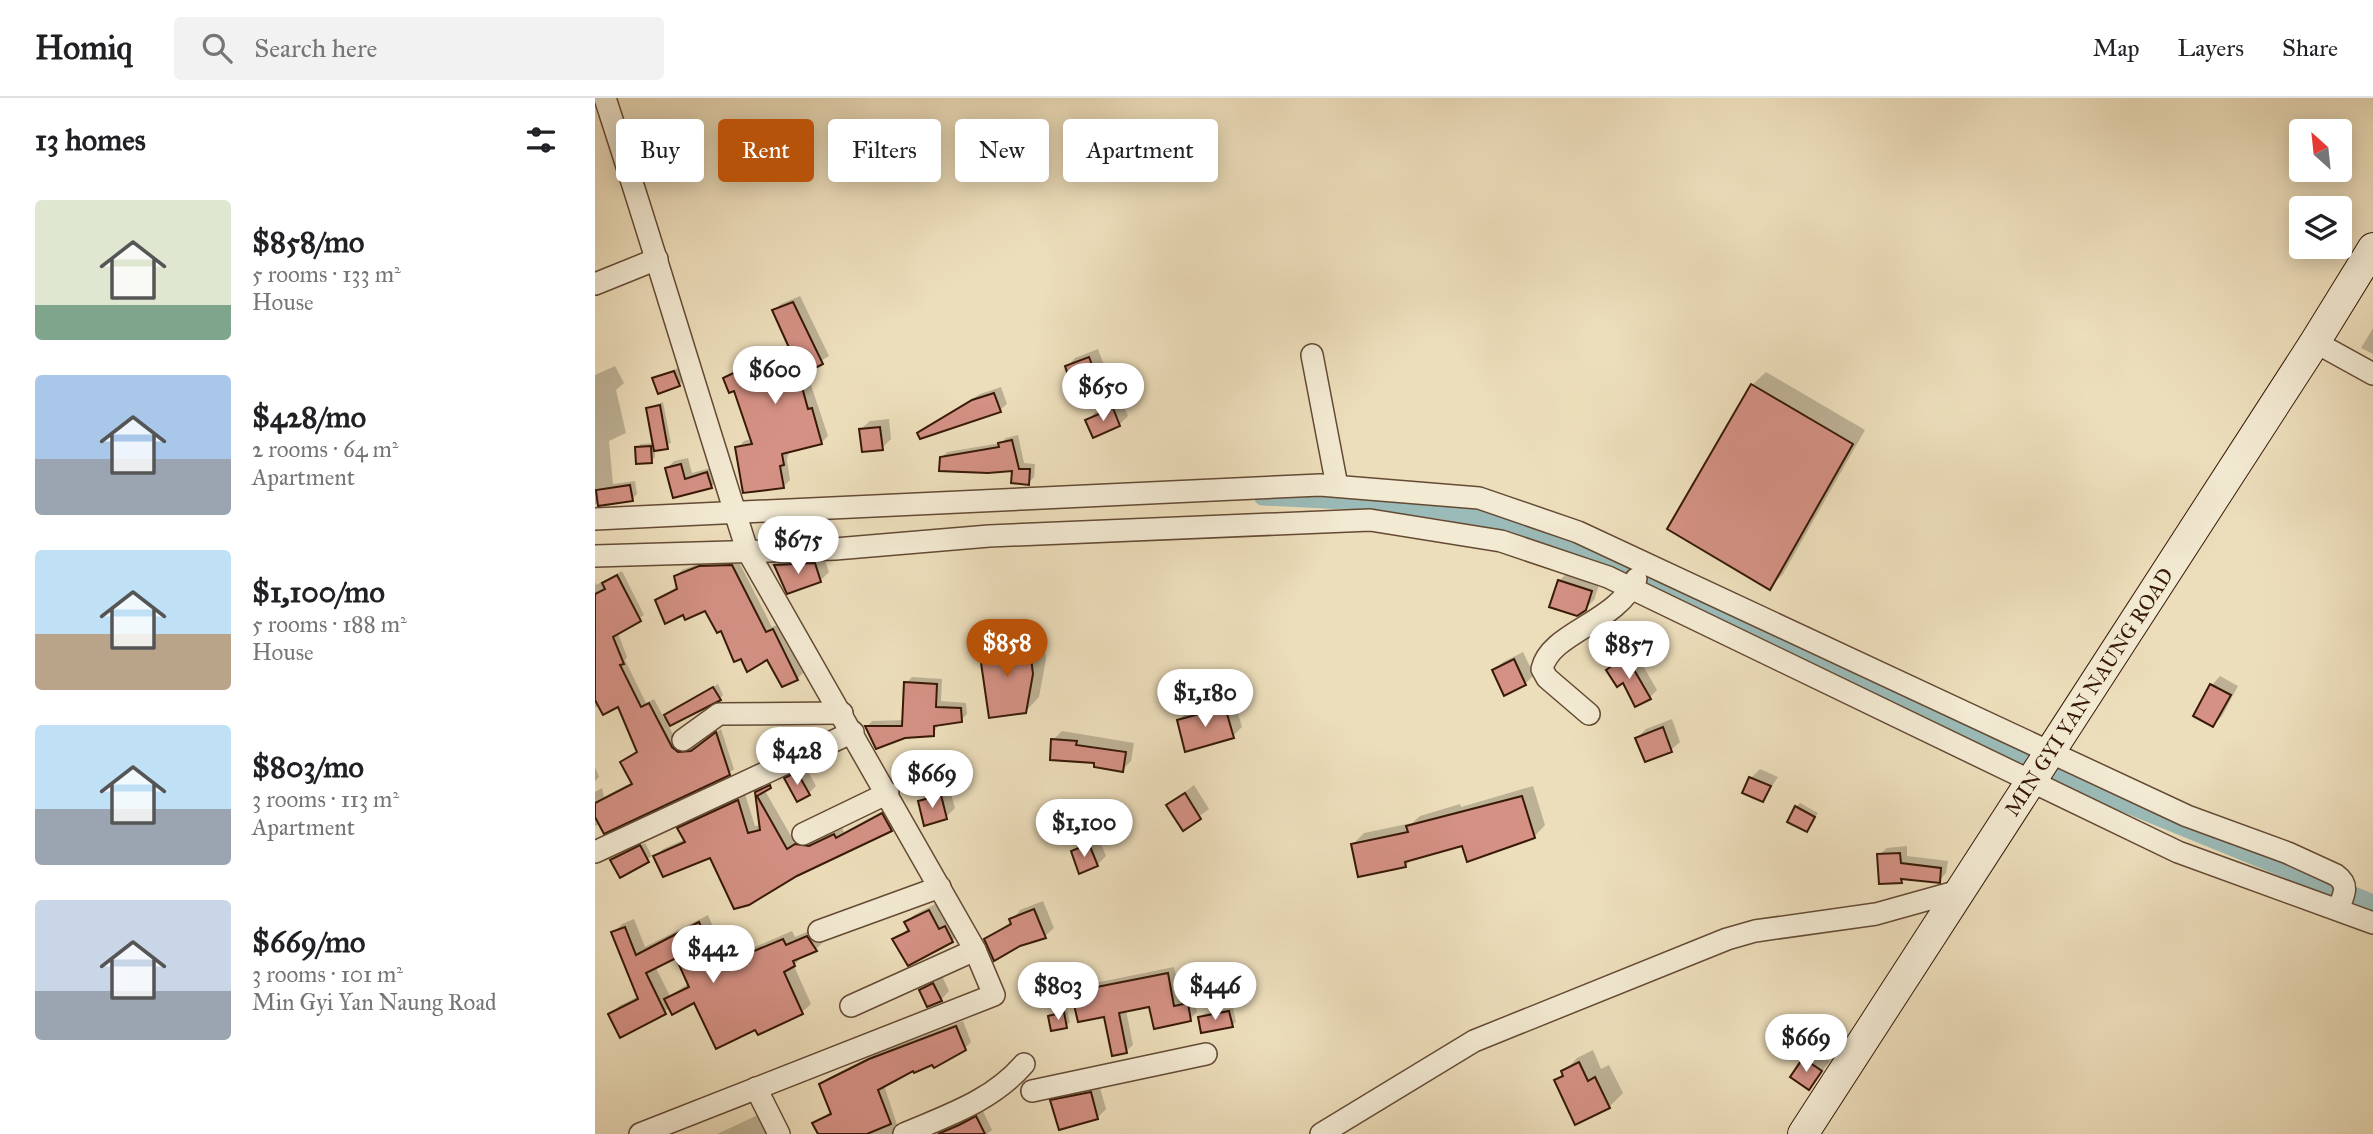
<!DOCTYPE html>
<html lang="en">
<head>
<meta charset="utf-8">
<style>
	:root { --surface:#fff; --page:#f2f2f2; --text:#202124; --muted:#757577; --line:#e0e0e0; --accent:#b45309 }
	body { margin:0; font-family:"IM FELL Great Primer",serif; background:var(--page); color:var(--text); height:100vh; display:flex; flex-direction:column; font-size:26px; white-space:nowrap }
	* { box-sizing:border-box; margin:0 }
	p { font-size:23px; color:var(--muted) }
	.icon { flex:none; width:38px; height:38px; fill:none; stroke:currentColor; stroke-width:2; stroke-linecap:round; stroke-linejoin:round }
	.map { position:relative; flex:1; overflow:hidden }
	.drawer { display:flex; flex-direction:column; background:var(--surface); width:595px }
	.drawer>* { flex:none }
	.top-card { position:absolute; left:21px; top:21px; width:665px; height:63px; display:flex; gap:14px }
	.needle { width:46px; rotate:333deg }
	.controls { position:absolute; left:1694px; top:21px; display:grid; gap:14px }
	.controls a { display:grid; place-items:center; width:63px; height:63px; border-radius:7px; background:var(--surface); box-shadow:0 4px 18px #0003; font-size:35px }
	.price { position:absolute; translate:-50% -60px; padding:0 16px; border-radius:24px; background:#fff; color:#222; font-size:23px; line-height:46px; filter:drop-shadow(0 2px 4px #0008) }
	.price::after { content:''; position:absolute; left:50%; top:42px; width:21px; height:16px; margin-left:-10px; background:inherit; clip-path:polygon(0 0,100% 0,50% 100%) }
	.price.on { background:var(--accent); color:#fff }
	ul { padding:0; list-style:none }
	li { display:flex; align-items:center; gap:21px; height:175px; padding:0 35px }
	li span { display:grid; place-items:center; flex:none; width:196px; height:140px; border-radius:7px; color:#555 }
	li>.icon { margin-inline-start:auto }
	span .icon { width:84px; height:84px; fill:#fffc; stroke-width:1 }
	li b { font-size:30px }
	h2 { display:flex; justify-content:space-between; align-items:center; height:84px; padding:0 35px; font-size:30px }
	.chip { padding:0 24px; border-radius:7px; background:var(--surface); box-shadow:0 4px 18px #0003; font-size:24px; line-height:63px }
	.chip.on { background:var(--accent); color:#fff }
	header { display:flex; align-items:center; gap:42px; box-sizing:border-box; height:98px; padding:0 35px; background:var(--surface); border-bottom:2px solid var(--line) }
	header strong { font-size:33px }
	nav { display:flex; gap:38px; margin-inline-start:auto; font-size:24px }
	.search { width:490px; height:63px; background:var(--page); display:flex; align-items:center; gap:18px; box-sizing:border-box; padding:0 24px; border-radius:7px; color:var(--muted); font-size:26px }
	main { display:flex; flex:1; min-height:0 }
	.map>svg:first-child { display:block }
</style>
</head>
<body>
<header>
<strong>Homiq</strong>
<div class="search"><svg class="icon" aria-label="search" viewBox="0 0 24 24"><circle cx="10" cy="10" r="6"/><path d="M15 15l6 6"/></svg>Search here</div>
<nav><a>Map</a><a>Layers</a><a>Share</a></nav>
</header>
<main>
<section class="drawer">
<h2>13 homes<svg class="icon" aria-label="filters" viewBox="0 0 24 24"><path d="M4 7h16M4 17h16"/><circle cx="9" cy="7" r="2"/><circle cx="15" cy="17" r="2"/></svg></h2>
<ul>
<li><span style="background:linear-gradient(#dfe7d0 75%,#7fa58c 0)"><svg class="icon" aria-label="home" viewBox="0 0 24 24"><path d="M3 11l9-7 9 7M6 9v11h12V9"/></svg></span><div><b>$858/mo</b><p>5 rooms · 133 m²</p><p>House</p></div></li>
<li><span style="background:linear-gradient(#a9c7e8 60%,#9aa5b1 0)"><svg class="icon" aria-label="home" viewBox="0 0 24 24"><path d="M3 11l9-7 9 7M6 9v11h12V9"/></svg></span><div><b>$428/mo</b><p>2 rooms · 64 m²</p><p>Apartment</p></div></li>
<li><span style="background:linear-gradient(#bfe0f5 60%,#b9a48a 0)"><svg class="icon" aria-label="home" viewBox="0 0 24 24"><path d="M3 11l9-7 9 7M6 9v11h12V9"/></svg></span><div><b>$1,100/mo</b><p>5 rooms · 188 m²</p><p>House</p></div></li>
<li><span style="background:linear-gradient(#bfe0f5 60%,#9aa5b1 0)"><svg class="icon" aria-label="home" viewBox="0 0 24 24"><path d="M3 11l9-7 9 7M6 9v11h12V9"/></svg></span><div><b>$803/mo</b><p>3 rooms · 113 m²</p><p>Apartment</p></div></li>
<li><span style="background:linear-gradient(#c9d6e8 65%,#9aa5b1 0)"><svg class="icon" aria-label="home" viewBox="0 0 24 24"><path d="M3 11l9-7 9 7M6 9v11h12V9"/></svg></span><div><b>$669/mo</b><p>3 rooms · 101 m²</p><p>Min Gyi Yan Naung Road</p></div></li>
</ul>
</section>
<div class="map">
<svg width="1778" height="1036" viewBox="0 0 1778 1036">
	<rect width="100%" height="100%" fill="#eddebb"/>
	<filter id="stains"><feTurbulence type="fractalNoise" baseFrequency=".00286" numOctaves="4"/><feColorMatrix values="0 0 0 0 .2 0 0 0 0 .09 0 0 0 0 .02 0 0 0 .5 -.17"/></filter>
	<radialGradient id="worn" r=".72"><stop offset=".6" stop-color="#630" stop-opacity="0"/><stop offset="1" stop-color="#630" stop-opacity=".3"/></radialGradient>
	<g fill="#0003" fill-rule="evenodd">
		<path d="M205,198L234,258L211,272L233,338L226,345L194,353L192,362L195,382L188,389L142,350L149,343L157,341L140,291L130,281L148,269L146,264L153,257L165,252L168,260L197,250L179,213L186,206Z"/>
		<path d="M1778,230V256L1766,250Z"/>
		<path d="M503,251L510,270L501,279L472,269L480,260Z"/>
		<path d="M20,268L29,285L21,292L31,335L14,343L18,386L40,383L42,396L37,401L0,406V277Z"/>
		<path d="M83,270L88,283L84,287L59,281Z"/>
		<path d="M1171,274L1270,332L1188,476L1174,490L1157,287Z"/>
		<path d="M406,289L412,306L405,312L324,335L385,296Z"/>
		<path d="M527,303L533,318L524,327L492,323L501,314Z"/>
		<path d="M68,304L76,345L60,351V359L56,363L42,350L46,346L59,345L52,311Z"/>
		<path d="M294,321L296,341L287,350L266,331L275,323Z"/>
		<path d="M423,337L429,365L440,366L439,379L433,385L419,371L346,360L352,354L406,345L411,340Z"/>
		<path d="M93,360L97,375L119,369L123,382L116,389L79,398L72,370L79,363Z"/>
		<path d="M228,457L234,474L225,483L181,467L190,458Z"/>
		<path d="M143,462L177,529L184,526L208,575L202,581L127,530L111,511L89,515L62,502L83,488L81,479L87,472L111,463Z"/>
		<path d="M27,473L49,517L23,535L32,559L30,562L51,605L59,601L69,620L123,586L128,597L125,601L73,627L82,644L89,650L102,648L126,631L139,671L134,675L0,728V694L7,690L9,699L38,684L27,664L43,653L24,607L0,609V483L1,487Z"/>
		<path d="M973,474L1005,484L999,502L990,511L964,483Z"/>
		<path d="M447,531L451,561L444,599L431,613L386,552L399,538Z"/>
		<path d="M1039,552L1062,592L1055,599L1029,582L1020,566Z"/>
		<path d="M928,554L939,577L930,586L899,572L908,564Z"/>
		<path d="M1625,578L1643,588L1627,618L1618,627L1617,587Z"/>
		<path d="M317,579L347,581L346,603L371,605L372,616L366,622L344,626L338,636L272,629L277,623L309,622L311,585Z"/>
		<path d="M639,601L647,629L638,638L584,622L593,613Z"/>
		<path d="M1077,621L1085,644L1076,652L1042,640L1051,631Z"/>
		<path d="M467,633L539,645L536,663L527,672L501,663L458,642Z"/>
		<path d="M210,668L221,688L214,695L191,681Z"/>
		<path d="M0,669L4,679L0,683Z"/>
		<path d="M1165,671L1183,679L1168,702L1149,694L1156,680Z"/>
		<path d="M183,681L169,691L200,745L209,740L223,741L247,729L249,734L295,709L304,724L296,732L201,777L116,758H61L68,751L90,741L84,731L92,723L150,696L160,728L166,727L161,695Z"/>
		<path d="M599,687L614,711L588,730L573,707Z"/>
		<path d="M938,688L950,727L939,739L868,746L817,761L811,767L758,746L769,735L817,725L825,718L865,706L866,709Z"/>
		<path d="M354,689L360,710L351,719L325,704L333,695Z"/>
		<path d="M1205,705L1223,715L1212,732L1201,709Z"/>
		<path d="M503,738L511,758L502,767L478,753L486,745Z"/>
		<path d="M50,745L57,758L26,778L17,762Z"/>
		<path d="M1312,748V758L1353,763L1351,775L1344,783L1309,780L1306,783L1284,757L1292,750Z"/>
		<path d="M448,803L459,830L450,838L391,841L417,823L425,812Z"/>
		<path d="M342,805L352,825L358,822L365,835L357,843L300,841L314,830L311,825L319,817Z"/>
		<path d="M113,817L132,861L197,833L200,839L221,830L230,842L221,851L208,857L199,868L216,906L207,914L161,929L100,903L75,910L25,937L15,917L24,908L44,898L18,835L27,826L39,821L50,849ZM82,857L94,885L75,898L60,868Z"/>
		<path d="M579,869L586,902L599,899L602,914L595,921L556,907L531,912L538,947L531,953L510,917L478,895L485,888Z"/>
		<path d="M347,878L354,893L346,902L326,892Z"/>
		<path d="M638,910L641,924L637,927L605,920L609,916Z"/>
		<path d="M472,912L475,924L471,928L455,918Z"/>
		<path d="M368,923L376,944L370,950L319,970L289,987L305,1036H224L219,1025L237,1013L226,987L233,980L282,955Z"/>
		<path d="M998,952L1006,971L1014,967L1028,995L1014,1009L961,983L982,960Z"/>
		<path d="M1218,953L1235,963L1214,990L1209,961Z"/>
		<path d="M504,986L511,1011L502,1020L457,1003L466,994Z"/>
		<path d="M388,1013L397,1032L392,1036H336Z"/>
		<path d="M163,1017L173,1036H122Z"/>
	</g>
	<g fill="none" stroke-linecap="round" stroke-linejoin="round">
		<path stroke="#9bbbb8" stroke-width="19" d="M668,398L791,404L849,412L906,426L1022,466L1474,682L1778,806"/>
	</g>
	<g fill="#d49184" stroke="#371907" stroke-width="2">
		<path d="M198,204L228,266L204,278L213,311L217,310L227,346L187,356L189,367L185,368L189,390L148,395L140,349L157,346L139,293L134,295L128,280L147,271L144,264L158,258L161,266L196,254L177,212Z"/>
		<path d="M494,259L502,280L477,290L470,268Z"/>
		<path d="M79,273L85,288L63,296L57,280Z"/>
		<path d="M1156,286L1258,346L1175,492L1072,431Z"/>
		<path d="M399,295L406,314L325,341L322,335L377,302Z"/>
		<path d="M65,307L73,351L59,353L51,310Z"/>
		<path d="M518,310L525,328L498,340L490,322Z"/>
		<path d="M285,329L288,352L267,354L264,331Z"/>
		<path d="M417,342L424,371H435L434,387L416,385L417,373L393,375L344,373L345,359L404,349L403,345Z"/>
		<path d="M56,348L57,365L41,366L40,349Z"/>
		<path d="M86,366L90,381L112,374L117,390L78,400L70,370Z"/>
		<path d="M35,387L38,403L3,408L1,392Z"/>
		<path d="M220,465L226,484L192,496L179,467Z"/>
		<path d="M137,467L171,534L178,531L203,582L187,589L172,562L152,574L146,561L139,564L126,533L122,535L110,513L90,522L88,517L70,526L60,502L82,491L79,478L104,468Z"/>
		<path d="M22,477L46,523L18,539L29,566L25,567L46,609L54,605L77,649L83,654L96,653L121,634L135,677L9,736L0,719V705L37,686L25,664L42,654L23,609L8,617L0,602V496L10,491L7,485Z"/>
		<path d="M963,482L997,493L991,512L982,518L954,509Z"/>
		<path d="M434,544L438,576L431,615L394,620L384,551Z"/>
		<path d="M1031,558L1056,601L1040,609L1028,585L1022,589L1011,572Z"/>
		<path d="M919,561L931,587L909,598L897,572Z"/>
		<path d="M309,584L342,586L341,609L366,610L367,624L339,628V638L310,640L281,651L270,628H307Z"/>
		<path d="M1615,586L1636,597L1618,629L1598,618Z"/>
		<path d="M118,589L126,602L75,628L69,617Z"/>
		<path d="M630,609L639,640L590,654L582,622Z"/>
		<path d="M1068,629L1077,654L1050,664L1040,640Z"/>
		<path d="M456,641L482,643L481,647L531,654L528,674L499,669V665L455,662Z"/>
		<path d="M202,674L215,697L202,704L189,680Z"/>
		<path d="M1154,679L1176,688L1168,704L1147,695Z"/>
		<path d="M175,687L176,690L162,698L192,751L200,746L214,748L239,736L241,740L287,715L297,733L202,778L154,807L139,811L115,760L68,779L58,758L90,744L82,730L143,702L153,735L165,732L160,694Z"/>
		<path d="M590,695L606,721L588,733L571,707Z"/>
		<path d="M346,697L352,721L329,728L323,703Z"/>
		<path d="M927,698L940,740L872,764L867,748L810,764L811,769L763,779L756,746L813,734L811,728Z"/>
		<path d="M1200,708L1220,719L1212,734L1192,724Z"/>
		<path d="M494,746L503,768L484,776L476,753Z"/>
		<path d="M45,747L54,764L25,780L15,762Z"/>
		<path d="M1305,755L1306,765L1346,770L1345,785L1306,781L1307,785L1284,786L1282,756Z"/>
		<path d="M439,811L451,840L425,848L399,863L389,841L416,826L414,821Z"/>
		<path d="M334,812L344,831L350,828L358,844L313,868L297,841L314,833L309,824Z"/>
		<path d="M104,824L123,868L188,841L191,847L212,838L222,853L198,863L200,868L189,874L208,916L163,937L160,932L121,951L99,905L77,917L69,901L94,889L81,860L51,875L71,916L25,940L13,916L43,901L16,834L30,829L41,857Z"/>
		<path d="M573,875L579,908L593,905L596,923L559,931L554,909L524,915L532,955L517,958L509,919L483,924L476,894Z"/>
		<path d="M338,885L347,903L332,909L324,892Z"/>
		<path d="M634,913L638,929L606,935L603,919Z"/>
		<path d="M469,914L472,930L456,933L453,918Z"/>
		<path d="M361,928L371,952L339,970L337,967L319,975L318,973L283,992L296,1026L272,1036H223L217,1025L236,1016L224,986L274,961Z"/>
		<path d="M1208,960L1227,973L1214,992L1195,979Z"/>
		<path d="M984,964L993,983L1000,979L1015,1010L980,1027L959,982L968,978L966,973Z"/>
		<path d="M496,994L503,1021L464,1032L455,1002Z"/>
		<path d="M381,1018L390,1036H343L364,1027Z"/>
	</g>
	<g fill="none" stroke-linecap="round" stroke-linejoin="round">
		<defs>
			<g id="street">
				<path d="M10,0C59,150 104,302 152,452L380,852L399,897L45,1036"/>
				<path d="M0,186L62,161"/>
				<path d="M1720,244L1778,276"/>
				<path d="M717,257L742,388"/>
				<path d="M0,421L725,387L884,400L983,434L1592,718L1693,755L1741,777C1755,787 1749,797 1743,811"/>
				<path d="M0,458L240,451L394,438L775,422L906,443L1013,479L1583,754L1778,825"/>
				<path d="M994,616L952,580L947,571C955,534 1022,525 1041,481"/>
				<path d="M88,642L124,616L247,615"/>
				<path d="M208,736L293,695"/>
				<path d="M0,754L258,634"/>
				<path d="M224,833L345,789"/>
				<path d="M256,908L380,852"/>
				<path d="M161,990L184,1036"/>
				<path d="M437,993L611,956"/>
				<path d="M309,1036C353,1017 397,1003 429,966"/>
				<path d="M726,1036L879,943L1132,841L1160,833L1281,816L1367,792"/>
			</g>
			<path id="secondary" d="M1208,1036L1720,244L1778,150"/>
		</defs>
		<use href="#street" stroke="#644a34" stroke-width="24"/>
		<use href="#secondary" stroke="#371907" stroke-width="32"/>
		<use href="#street" stroke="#f3ead3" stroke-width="21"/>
		<use href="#secondary" stroke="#f3ead3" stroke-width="30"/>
	</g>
	<g text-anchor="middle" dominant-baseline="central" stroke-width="5" stroke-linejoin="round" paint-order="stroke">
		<g font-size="21" fill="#371907" stroke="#f3ead3">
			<text transform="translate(1494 594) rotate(-57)">MIN GYI YAN NAUNG ROAD</text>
		</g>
	</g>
	<rect width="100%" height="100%" filter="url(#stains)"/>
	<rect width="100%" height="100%" fill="url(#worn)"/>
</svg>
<div class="controls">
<a><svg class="needle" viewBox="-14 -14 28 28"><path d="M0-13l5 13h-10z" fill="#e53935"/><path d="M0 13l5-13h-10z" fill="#757577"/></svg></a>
<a><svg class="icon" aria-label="layers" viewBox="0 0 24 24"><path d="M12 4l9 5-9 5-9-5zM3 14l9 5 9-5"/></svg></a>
</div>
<b class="price" style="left:180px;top:308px">$600</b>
<b class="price" style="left:508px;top:325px">$650</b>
<b class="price" style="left:203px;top:478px">$675</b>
<b class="price on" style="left:412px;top:581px">$858</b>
<b class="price" style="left:1034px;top:583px">$857</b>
<b class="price" style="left:610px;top:631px">$1,180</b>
<b class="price" style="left:202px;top:689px">$428</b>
<b class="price" style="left:337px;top:712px">$669</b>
<b class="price" style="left:489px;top:761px">$1,100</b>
<b class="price" style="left:118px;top:887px">$442</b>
<b class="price" style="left:463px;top:924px">$803</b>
<b class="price" style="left:620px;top:924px">$446</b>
<b class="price" style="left:1211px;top:976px">$669</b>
<div class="top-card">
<a class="chip">Buy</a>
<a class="chip on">Rent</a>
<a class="chip">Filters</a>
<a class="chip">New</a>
<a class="chip">Apartment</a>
</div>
</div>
</main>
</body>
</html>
